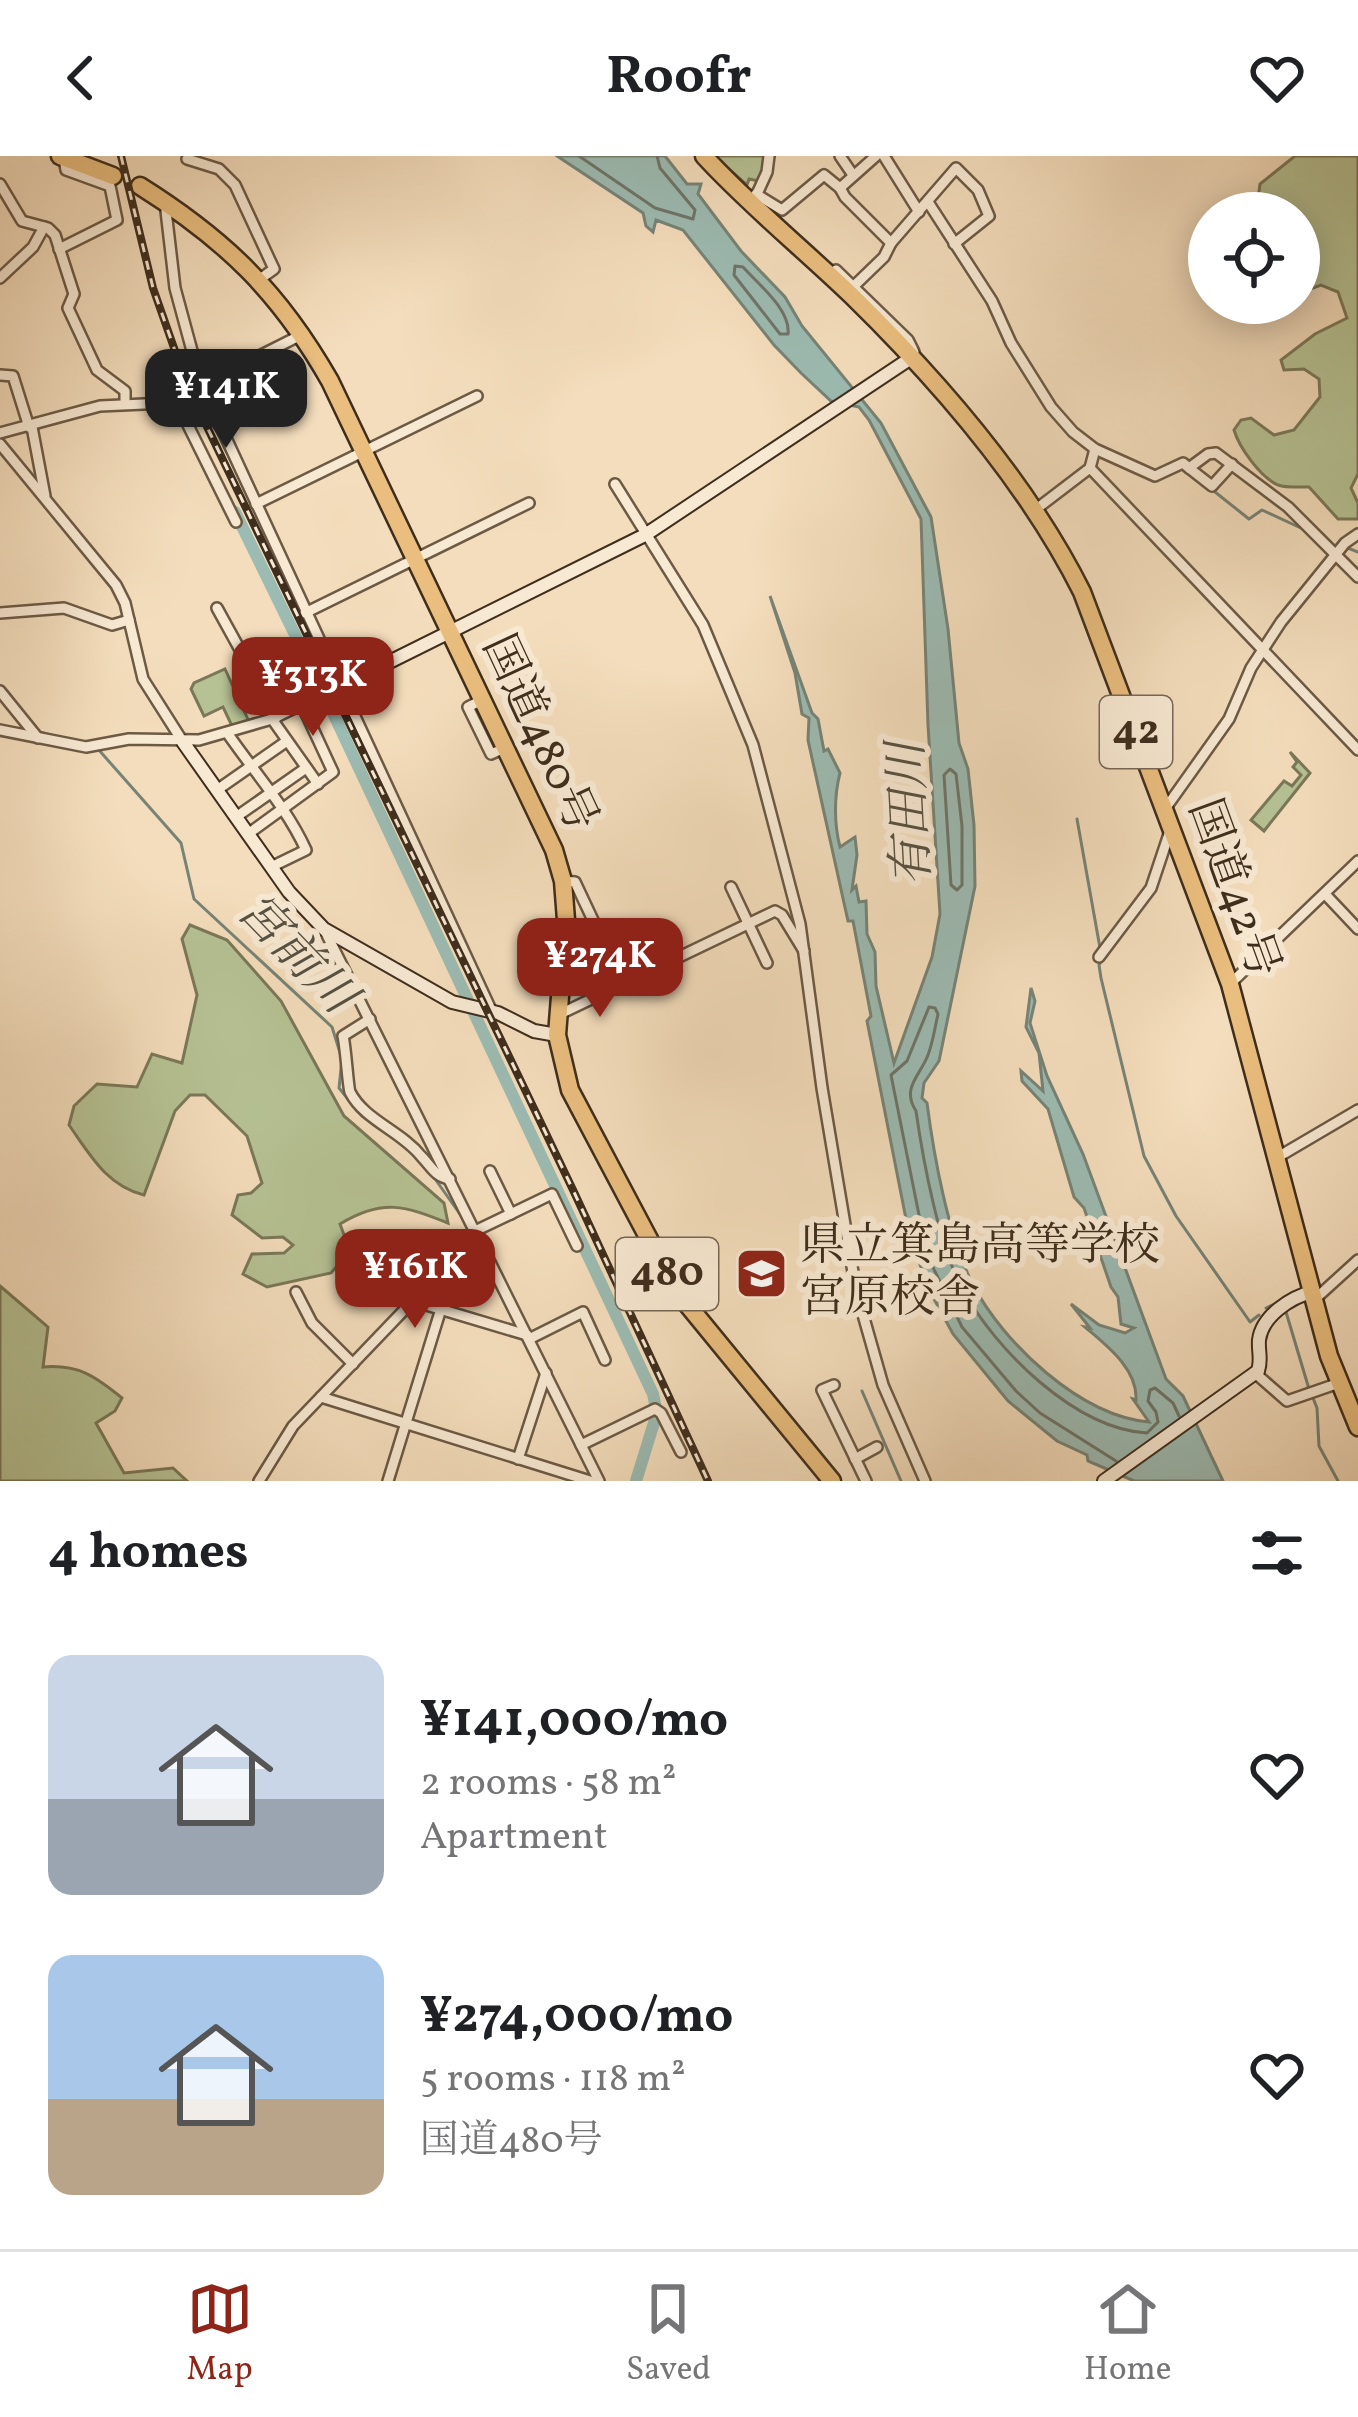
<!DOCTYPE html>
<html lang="en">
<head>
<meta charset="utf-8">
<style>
	:root { --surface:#fff; --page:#f2f2f2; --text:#202124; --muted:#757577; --line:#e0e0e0; --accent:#8f2418 }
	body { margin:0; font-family:Vollkorn,"Noto Serif JP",serif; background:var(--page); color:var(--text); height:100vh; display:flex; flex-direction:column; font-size:45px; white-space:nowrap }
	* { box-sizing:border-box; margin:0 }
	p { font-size:39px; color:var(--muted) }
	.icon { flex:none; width:66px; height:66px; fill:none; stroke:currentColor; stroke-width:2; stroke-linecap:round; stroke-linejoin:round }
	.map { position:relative; height:1325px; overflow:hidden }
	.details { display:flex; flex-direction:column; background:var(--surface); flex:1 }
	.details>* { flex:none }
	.tools { position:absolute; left:1188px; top:36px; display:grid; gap:24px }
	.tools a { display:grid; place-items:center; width:132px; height:132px; border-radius:50%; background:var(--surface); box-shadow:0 6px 30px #0003; font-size:60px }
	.price { position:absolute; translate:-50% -102px; padding:0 27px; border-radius:24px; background:var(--accent); color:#fff; font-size:39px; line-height:78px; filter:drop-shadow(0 3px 6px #0008) }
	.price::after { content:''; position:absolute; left:50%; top:72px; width:36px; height:27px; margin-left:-18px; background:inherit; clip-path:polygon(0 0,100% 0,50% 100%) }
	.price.selected { background:#222; color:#fff }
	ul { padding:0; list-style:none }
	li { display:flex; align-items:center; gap:36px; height:300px; padding:0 48px }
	li span { display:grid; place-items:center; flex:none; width:336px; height:240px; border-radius:24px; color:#555 }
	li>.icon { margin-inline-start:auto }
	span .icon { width:144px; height:144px; fill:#fffc; stroke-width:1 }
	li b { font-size:51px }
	h2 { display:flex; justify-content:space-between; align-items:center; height:144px; padding:0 48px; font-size:51px }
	header { display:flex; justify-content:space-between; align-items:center; height:156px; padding:0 48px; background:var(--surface); font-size:54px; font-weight:700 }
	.dock { display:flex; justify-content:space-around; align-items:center; height:168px; border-top:3px solid var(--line); background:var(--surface); font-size:33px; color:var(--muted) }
	.dock a { display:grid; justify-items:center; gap:6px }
	.dock .selected { color:var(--accent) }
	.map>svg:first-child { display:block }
</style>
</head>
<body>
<header><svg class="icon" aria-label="back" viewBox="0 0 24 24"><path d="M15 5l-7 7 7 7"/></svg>Roofr<svg class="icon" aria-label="heart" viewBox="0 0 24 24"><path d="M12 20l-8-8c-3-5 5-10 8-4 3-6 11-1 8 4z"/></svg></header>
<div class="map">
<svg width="1358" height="1325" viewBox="0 0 1358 1325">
	<rect width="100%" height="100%" fill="#f4ddbc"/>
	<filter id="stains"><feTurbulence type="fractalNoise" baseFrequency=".00167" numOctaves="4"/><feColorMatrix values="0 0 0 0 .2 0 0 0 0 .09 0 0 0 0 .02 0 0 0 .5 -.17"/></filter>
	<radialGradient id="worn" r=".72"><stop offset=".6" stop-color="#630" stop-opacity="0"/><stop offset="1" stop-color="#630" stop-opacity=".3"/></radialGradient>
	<g fill="#b6c294" stroke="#7a7858" stroke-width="3">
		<path d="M714,0H765L766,12L759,25L749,23L747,29Z"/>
		<path d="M1295,0H1358V318L1351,332L1358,347V363H1338L1309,331C1300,331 1286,332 1278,329C1260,321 1239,291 1234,274L1241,264L1251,262L1274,279L1294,274L1320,241L1319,223L1304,213L1284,214L1281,204L1315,178L1347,162L1338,136L1321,129L1299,137V57H1275L1258,43L1260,28Z"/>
		<path d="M225,513L250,568L234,574L223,551L204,560L191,533L194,527Z"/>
		<path d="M1290,596L1310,617L1264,675L1251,664L1284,625L1292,630L1301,619L1293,611L1297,606Z"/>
		<path d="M190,769L227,784L281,845L344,960L444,1047L448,1067C405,1050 383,1042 340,1068L350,1095L331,1117L267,1131L243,1118L252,1098L284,1097L293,1089L283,1081L262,1082L232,1059L238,1039L251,1037L262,1027L247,980L205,939H190L175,955L144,1039C107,1030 90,999 69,969L74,950L97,928L137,931L152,898L182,907L197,839L182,783Z"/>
		<path d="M0,1130L48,1171L43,1211C78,1208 95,1220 122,1242L115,1255L96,1267L124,1317L173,1312L187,1325H0Z"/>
	</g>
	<path fill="#9cbbb2" stroke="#778376" stroke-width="3" d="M557,0H665L687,28H701L698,38L741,95L785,141L802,170L881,267L931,361L948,473L959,587L968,613L974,669L975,730L939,905L924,927L922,942L927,947C934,1001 948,1078 972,1127C1003,1187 1080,1260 1149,1266L1133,1243L1136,1244C1138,1213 1106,1189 1085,1171L1090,1172L1071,1148L1099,1169L1125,1177L1134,1172L1121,1168L1118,1141L1111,1131L1084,1052L1074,1041L1048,953L1022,925L1021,915L1043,935L1039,897L1026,871L1031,832L1035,845L1030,867L1047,920L1083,998L1166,1223L1183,1240L1223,1325H1134L1088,1305L1087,1299L1057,1285L1008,1245L953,1178L928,1132L908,1073L867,865L871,860L853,765H848L808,584L809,562L802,558L795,517L770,440L812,557L818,563L824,595L828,593L840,617C834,640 834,668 840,691L855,681L857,699L852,734L856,730L859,746L866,745L867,778L875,796L876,830L894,907L932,801L940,758L928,569L921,363L869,264L859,251L831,245L801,217L774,189L683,74L656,64L653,76L646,70L643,57Z"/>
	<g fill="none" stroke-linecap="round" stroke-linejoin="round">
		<g stroke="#6e7468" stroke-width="3">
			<path d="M579,0L655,52L693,63L695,54L660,12L657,0"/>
			<path d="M735,110L743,111C759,129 791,154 788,178H780L734,119Z"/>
			<path d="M950,613L956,618L962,670V729L957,734L951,729L944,619Z"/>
			<path d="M1116,1305L1040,1257L1016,1235L962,1171L927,1099L891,919L907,905L929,851L935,852L938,858C935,871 933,886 928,899C920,920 901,932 916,955C923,1004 939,1091 963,1134C996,1194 1075,1273 1147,1277L1158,1266L1156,1256L1148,1245L1150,1234L1155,1232L1173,1247L1179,1260"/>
		</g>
		<g stroke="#778376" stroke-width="3">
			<path d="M1210,332L1249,363L1262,354L1303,373"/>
			<path d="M1348,392L1358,396"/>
			<path d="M36,575L62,582"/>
			<path d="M98,593L181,687L194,743L332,871L342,903L339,932L362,960L377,970"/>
			<path d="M1077,663L1100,792"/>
			<path d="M1102,804L1099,809L1101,822L1144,1000L1176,1060L1248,1163L1250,1166L1259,1159"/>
			<path d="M433,1020L462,1061"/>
			<path d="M1266,1152L1285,1143"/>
			<path d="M1286,1156L1309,1233"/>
			<path d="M862,1235L901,1325"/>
			<path d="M1313,1242L1317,1252L1319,1290L1338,1325"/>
		</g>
		<path stroke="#9cbbb2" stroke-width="12" d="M235,356L326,542L653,1238L657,1257L636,1325"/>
		<defs>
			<g id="street">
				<path d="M840,0L853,19"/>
				<path d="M884,0L919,56"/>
				<path d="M187,3L219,13L235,29L274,113L260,123"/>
				<path d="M0,28L22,65L48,72L55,79L74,138L68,152L97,214L125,235V247"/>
				<path d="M840,32L876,0"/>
				<path d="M756,38L782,54L824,19L840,32L845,41L891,87L884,101L855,129"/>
				<path d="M756,40L767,16L769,0"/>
				<path d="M928,46L992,145L1011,187L1051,251L1073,276L1095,293L1155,320L1183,307L1189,312L1208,298L1216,297L1288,351L1358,421"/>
				<path d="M169,48L166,55L175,132L201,228L492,856"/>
				<path d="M891,87L956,12L978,34L989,60L954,88"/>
				<path d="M59,93L117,64L110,30L66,14L64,3"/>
				<path d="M836,114L908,184L914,196"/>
				<path d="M0,122L33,91L44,71"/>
				<path d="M0,219L13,220L29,271"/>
				<path d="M175,243L236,366"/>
				<path d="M32,271L45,340"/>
				<path d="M0,277L100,250L166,247L303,178"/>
				<path d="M0,288L116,429L125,447L143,523L183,586"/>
				<path d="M1090,312L1358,594"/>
				<path d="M1189,312L1212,330L1232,308"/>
				<path d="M615,328L703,469L753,589L800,768L822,932L856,1134L883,1229L925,1325"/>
				<path d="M256,348L477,240"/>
				<path d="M1035,354L1090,312L1095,293"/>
				<path d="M217,452L277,561"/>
				<path d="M0,457L64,452L112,469L129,464"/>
				<path d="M305,457L529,347"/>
				<path d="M0,535L38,582"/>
				<path d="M482,544L468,551L491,598L507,591"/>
				<path d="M272,563L318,628"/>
				<path d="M0,574L86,591L129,583L199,584L272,563L340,530"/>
				<path d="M228,578C255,617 287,652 306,694L271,711"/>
				<path d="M217,634L287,585"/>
				<path d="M1165,653L1229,563L1251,512L1281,466L1345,387L1358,378"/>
				<path d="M236,661L306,612"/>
				<path d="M248,678L333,616L302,549"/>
				<path d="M563,725L575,726L623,828"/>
				<path d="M731,731L767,807"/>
				<path d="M1325,738L1358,773"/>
				<path d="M326,777L599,1325"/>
				<path d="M1099,801L1151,732L1171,672"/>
				<path d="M1230,828L1358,705"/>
				<path d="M560,858L775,755L782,759L804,795"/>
				<path d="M370,863L343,880C346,893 348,931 350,936C364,964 401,975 421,1000C431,1010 435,1021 450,1023"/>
				<path d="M1278,1001L1358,954"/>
				<path d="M490,1015L511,1058"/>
				<path d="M475,1075L552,1038L577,1090"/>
				<path d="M296,1136L312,1167L353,1208"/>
				<path d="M1314,1144L1358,1104"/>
				<path d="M413,1145L527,1179"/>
				<path d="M529,1183L583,1156L605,1204"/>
				<path d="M1255,1217L1287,1245L1339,1227"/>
				<path d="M834,1229L822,1234L866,1325"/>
				<path d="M321,1241L590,1325"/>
				<path d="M581,1289L655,1253L661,1257L681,1296"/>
				<path d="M518,1303L546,1217"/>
				<path d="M855,1303L877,1291"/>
				<path d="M259,1325L293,1270L477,1078"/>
				<path d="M388,1325L456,1104"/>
			</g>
			<g id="secondary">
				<path d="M345,528L645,379L911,202"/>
				<path d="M183,586L289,736L324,773L452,846L498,857L534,875L557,879"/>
				<path d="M1104,1325L1258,1215C1262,1203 1258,1196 1259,1184C1262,1160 1291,1141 1312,1136"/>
			</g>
			<g id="highway">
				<path d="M60,0L113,20"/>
				<path d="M704,0C750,50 802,92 851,139C939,225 1027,326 1082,436L1230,828L1329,1200L1358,1271"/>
				<path d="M140,30C226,84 280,137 330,225L554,694L563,725L566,764L557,879L570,934L677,1136L832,1325"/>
			</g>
		</defs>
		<use href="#street" stroke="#6c5a45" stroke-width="14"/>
		<use href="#secondary" stroke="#3f2e1d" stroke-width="16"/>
		<use href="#highway" stroke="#3f2e1d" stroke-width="21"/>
		<use href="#street" stroke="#f8e9d3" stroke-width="9"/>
		<use href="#secondary" stroke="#f8e9d3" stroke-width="12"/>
		<use href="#highway" stroke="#eabe7e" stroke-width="16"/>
		<defs>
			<path id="rail" d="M121,0L153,132L187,229L574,1036L708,1325"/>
		</defs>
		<use href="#rail" stroke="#3f2e1d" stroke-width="8"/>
		<use href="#rail" stroke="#f8e9d3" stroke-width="3" stroke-dasharray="9" stroke-linecap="butt"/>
	</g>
	<defs>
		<symbol id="school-square" viewBox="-11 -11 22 22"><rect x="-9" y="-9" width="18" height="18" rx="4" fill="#8f2418" stroke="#f8e9d3"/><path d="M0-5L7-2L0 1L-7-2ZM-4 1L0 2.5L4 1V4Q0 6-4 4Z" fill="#fff"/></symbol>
	</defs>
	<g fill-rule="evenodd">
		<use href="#school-square" x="732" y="1088" width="59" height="59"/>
	</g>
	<g text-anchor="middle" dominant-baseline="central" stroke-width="12" stroke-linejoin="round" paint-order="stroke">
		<g fill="#f8e9d3" stroke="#766654" stroke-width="3">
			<rect x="1100" y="540" width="72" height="72" rx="9"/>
			<rect x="616" y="1082" width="102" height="72" rx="9"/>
		</g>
		<g font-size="42" font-weight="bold" fill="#3f2e1d">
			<text x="1136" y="576">42</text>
			<text x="667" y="1118">480</text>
		</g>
		<g font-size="45" fill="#3f2e1d" stroke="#f8e9d3">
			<text transform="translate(538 578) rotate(65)">国道480号</text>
			<text transform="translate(1232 733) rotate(70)">国道42号</text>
		</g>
		<g font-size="45" fill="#3f2e1d" stroke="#f8e9d3" text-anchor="start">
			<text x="800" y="1091">県立箕島高等学校<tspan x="800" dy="52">宮原校舎</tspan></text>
		</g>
		<g font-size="48" font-style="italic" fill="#565142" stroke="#f8e9d3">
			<text transform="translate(912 658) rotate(-93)">有田川</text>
			<text transform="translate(295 799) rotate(46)">宮前川</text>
		</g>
	</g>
	<rect width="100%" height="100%" filter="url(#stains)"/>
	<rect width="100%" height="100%" fill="url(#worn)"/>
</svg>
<div class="tools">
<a><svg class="icon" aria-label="locate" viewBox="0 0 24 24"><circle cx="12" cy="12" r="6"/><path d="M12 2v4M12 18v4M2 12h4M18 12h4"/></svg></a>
</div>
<b class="price selected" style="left:226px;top:295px">¥141K</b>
<b class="price" style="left:313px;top:583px">¥313K</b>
<b class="price" style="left:600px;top:864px">¥274K</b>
<b class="price" style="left:415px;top:1175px">¥161K</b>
</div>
<section class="details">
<h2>4 homes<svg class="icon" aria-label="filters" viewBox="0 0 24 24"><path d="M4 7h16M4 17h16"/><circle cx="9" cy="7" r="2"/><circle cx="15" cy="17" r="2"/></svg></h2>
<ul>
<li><span style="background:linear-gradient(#c9d6e8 60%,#9aa5b1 0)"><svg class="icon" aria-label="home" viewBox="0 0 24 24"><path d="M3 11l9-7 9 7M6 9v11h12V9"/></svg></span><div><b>¥141,000/mo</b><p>2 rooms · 58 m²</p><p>Apartment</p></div><svg class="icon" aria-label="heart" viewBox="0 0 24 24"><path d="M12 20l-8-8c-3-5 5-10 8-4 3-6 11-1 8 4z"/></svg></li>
<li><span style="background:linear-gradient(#a9c7e8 60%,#b9a48a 0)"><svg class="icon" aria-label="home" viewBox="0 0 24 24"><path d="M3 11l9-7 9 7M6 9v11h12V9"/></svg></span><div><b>¥274,000/mo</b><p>5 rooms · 118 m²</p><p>国道480号</p></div><svg class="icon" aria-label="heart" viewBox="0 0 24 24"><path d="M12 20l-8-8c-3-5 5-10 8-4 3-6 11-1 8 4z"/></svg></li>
</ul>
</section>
<nav class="dock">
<a class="selected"><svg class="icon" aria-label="map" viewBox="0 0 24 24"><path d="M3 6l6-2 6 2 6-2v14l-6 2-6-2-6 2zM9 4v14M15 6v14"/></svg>Map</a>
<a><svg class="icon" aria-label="saved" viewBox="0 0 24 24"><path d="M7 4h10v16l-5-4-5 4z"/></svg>Saved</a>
<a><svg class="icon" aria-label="home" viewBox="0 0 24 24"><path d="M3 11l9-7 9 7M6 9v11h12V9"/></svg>Home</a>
</nav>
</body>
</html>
